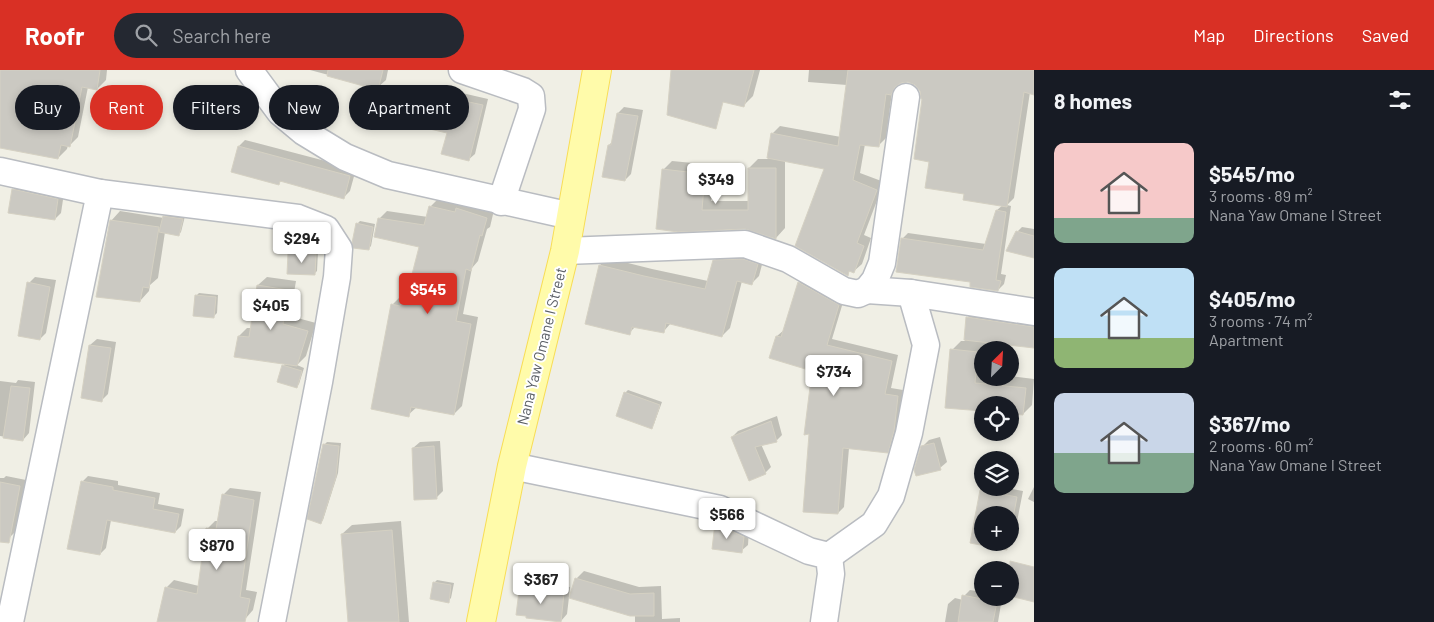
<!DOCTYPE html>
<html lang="en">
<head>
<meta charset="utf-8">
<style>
	:root { --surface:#171b24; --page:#242831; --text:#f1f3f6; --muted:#9ea1a6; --accent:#d93025 }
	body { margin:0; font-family:Barlow,sans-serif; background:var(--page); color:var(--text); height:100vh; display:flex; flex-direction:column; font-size:19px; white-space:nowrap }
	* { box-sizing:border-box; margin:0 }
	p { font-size:16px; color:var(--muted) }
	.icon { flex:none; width:28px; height:28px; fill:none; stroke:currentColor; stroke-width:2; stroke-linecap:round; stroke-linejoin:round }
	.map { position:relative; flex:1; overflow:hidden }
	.drawer { display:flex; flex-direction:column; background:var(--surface); width:400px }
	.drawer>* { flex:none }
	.top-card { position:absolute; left:15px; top:15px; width:475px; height:45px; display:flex; gap:10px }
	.needle { width:32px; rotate:24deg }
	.fabs { position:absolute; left:974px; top:271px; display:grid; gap:10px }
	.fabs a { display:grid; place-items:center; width:45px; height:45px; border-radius:50%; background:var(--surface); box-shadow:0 2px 8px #0003; font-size:25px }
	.price { position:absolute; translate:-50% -42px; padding:0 11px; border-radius:5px; background:#fff; color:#222; font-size:16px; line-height:32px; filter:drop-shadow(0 1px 2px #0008) }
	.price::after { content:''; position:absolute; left:50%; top:30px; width:15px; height:11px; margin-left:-8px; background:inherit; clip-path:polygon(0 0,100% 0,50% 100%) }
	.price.active { background:var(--accent); color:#fff }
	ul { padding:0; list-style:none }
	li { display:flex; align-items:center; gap:15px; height:125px; padding:0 20px }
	li span { display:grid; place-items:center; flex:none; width:140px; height:100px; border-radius:10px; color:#555 }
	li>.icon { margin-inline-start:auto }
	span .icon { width:60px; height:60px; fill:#fffc; stroke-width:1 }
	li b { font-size:21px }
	h2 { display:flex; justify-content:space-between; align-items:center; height:60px; padding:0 20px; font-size:21px }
	.pill { padding:0 18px; border-radius:22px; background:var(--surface); box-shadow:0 2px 8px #0003; font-size:18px; line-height:45px }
	.pill.active { background:var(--accent); color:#fff }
	header { display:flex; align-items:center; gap:30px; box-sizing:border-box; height:70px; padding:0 25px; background:var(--accent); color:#fff }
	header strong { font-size:24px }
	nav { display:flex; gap:28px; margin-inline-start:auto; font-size:18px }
	.search { width:350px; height:45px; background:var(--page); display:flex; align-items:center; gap:12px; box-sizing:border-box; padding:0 18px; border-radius:28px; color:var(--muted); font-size:19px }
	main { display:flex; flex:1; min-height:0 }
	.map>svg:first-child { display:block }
</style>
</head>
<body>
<header>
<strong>Roofr</strong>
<div class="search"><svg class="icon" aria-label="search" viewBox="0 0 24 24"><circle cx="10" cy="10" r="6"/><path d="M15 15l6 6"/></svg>Search here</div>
<nav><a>Map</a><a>Directions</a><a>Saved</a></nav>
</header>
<main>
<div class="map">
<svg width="1034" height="552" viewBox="0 0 1034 552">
	<rect width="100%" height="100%" fill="#f0efe5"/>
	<g fill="#0003" fill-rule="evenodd">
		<path d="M0,0H107L106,10L97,19L88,17L78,67L69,76L68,75L67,79L58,88L0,77Z"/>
		<path d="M310,0H388L386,10L377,18Z"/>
		<path d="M720,0H760L753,26L743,36Z"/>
		<path d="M809,0H1034V23L1030,22L1014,128L1007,135L1011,136L1001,204L1006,205L1004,214L998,220L971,211L902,169L908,163L986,174L997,140L1003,135L965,123L930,91L924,28L921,20L916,14L908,11L900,12L892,22L886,68L878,76L865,74L860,103L884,112L864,165L871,168L862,194L854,201L851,200L847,204L825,98L785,90V158L776,168L745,158L678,160L663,100L672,91L714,95L711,131H749V98L758,89H768L772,64L780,56L841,67L847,15L808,12Z"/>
		<path d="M462,23L488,29L475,84L468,90L448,62L424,36L430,30L454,36L456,29Z"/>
		<path d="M624,37L643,40L631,104L625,110L609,75L613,71L618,43Z"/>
		<path d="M245,70L356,99L350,121L344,127L282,110L278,114L232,102L239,76Z"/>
		<path d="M19,113L64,123L61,143L55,149L13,120Z"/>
		<path d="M438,129L494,140L490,157L487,159L478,191L472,198L463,244L478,247L462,336L454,344L417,337L408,345L392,235L400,227L403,228L406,211L413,205L420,176L379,149L387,141L428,147L430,137Z"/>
		<path d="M120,141L164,148L167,144L185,146L181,162L178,165L165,162L158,208L150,215L149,221L140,231L111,151Z"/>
		<path d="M360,151L375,154L371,176L368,179L357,154Z"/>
		<path d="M1022,157L1034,159V187L1017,162Z"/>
		<path d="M293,180L318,182L317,201L314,204L290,183Z"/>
		<path d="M722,183L764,187L759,206L751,214L742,211L730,258L722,266L671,253L663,262L636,256L629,263L586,253L600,195L608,188L652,199L708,211L714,191Z"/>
		<path d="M35,207L56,210L46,263L40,269L29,213Z"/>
		<path d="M267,207L296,211L290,246L316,253L306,286L297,295L304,298L299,314L296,317L278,311L285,293L239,266L247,258H252L258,215Z"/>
		<path d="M805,207L844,229L832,269L898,285L891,318L903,320L900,354L893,376L887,382L849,378L844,437L838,443L814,300L771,287L777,266L784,260L799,213Z"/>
		<path d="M199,223L218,225L217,243L214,246L196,226Z"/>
		<path d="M974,241L1034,250V272L987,271L986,280H982V308L1010,306L1034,309L1032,335L1023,344L1010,343V335H982V340L947,337L952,280L961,271H965L968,247Z"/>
		<path d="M97,269L116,272L108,324L102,330L83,327L90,275Z"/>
		<path d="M18,310L35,312L29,363L23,370L0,366V311L16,313Z"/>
		<path d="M628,320L662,332L654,354L651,357L625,323Z"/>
		<path d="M777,346L782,365L776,371L761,374L771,397L765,403L732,367L738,361Z"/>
		<path d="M940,367L947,392L940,398L922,377L929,370Z"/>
		<path d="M440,371L443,421L436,428L413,378L420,372Z"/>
		<path d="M327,372L341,373L338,403L323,450L320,453L324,375Z"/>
		<path d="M6,406L26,410L16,461L10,467L0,466V408H4Z"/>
		<path d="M88,406L118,411V415L160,423L158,434L184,439L181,456L175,462L111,450L106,478L100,484L82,412Z"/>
		<path d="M1034,417V432L1028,429Z"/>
		<path d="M230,418L261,422L246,520L257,522L253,540L246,548L236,552H159L166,518L174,510L199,516L208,458L215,451H219L223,425Z"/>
		<path d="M984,418H1006L1023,421L1013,472L1006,478L971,472L981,420ZM982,445H1010V472H982Z"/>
		<path d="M723,448L749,460L748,475L741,481L716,454Z"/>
		<path d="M401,451L409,552H349L342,464L352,455Z"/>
		<path d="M584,501L639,517L661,516L662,549L680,548V552H635V545L569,527L567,544L561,551L520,522L526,516H534L538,513L570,517L569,527H570L576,509Z"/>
		<path d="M437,510L454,513L451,528L448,531L434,513Z"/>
		<path d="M970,520L982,522V528H1002L998,552H945L948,534L955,528L963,530L964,526Z"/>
	</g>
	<g fill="#cbc9c2" stroke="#d5d1c3">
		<path d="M0,0H100L97,20L82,17L70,77L61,75L58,89L0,78Z"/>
		<path d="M328,0H383L378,20L327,6Z"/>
		<path d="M671,0H754L744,37L723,32L716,59L667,45Z"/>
		<path d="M848,0H1034V25L1024,22L1007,137L963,130L964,124L925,118L929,92L914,89L922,29H921L920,21L915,15L908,12L901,13L895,17L891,25L886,24L879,77L860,75L853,110L877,120L857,173L864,176L854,203L849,201L848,206L795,176L824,99L767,88L771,63L838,76Z"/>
		<path d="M455,29L483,35L469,91L441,84L447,63L417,56L422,35L451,43Z"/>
		<path d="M617,43L638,46L625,111L602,107L608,75H611Z"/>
		<path d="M238,76L350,106L344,129L280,111L279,115L231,102Z"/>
		<path d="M748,98H776V169L745,159L678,162L656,159L662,99L705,104L702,140H748Z"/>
		<path d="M12,119L58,129L55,150L8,143Z"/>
		<path d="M429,136L455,142L456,138L487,148L482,166L480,165L471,201L466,199L456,251L471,254L454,345L411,337L409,347L371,339L391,234L400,236L405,211L410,212L419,177L374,167L378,148L424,155Z"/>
		<path d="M996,140L1006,142L996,210L1001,211L998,221L970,217V212L896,202L901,168L983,180Z"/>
		<path d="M163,146L183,149L179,166L159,162Z"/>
		<path d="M110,150L159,157L149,218L143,217L140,232L96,227Z"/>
		<path d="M356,153L373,157L369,180L353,178L352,173Z"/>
		<path d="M1016,161L1034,166V188L1006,181Z"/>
		<path d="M288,183L316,184L315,205L287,204Z"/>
		<path d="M743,189L758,194L752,215L737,211L722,267L666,253L664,263L632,257L630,265L585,254L599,195L644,206L705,219L713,190Z"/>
		<path d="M27,212L50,217L40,270L18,266Z"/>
		<path d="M798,212L839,235L827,275L892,291L885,324L898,326L894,361L888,383L843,378L838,444L803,442L809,364L804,365L812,301L769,288L776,266L781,267Z"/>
		<path d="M257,215L288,220L283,254L308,261L297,296L234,287L238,266L249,267Z"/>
		<path d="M195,225L216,227L214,248L193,246Z"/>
		<path d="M966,247L1034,257V278L964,270Z"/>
		<path d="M89,275L111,278L102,332L81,328Z"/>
		<path d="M950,279L978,282L975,313L1026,318L1023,345L1010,344V335H982V341L945,338Z"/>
		<path d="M282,295L302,301L297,318L277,312Z"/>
		<path d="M11,316L30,318L23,371L3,368Z"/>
		<path d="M624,322L660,335L652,359L616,346Z"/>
		<path d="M771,351L777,372L755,377L766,404L749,411L731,367Z"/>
		<path d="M934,373L941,400L916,406L914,400L921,376Z"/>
		<path d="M323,374L339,376L336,407L321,454L307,449Z"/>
		<path d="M434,376L437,429L414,430L412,378Z"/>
		<path d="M81,411L113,417V420L155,428L153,439L179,444L175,463L107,450L100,485L67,479Z"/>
		<path d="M0,412L20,416L9,473L0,472Z"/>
		<path d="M980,420L1017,427L1010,464V445H982V472H1008L1007,480L970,473Z"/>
		<path d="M222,424L254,430L240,527L250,529L245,552H157L165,517L197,524L206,458L216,459Z"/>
		<path d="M715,453L744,467L742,483L712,479Z"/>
		<path d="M392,460L399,552H348L341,464Z"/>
		<path d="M1010,491L1034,497V532L1010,526Z"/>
		<path d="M575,508L630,524L654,523V546H630L569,528Z"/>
		<path d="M433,512L451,515L449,533L430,529Z"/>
		<path d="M530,519L564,523L561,552L526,548V546L516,545L519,521L530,523Z"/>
		<path d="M962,525L997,532L993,552H958Z"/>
	</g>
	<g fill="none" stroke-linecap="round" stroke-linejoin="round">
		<defs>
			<g id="minor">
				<path d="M249,0L280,42L304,62L345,87L388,105L571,146"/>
				<path d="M462,0L523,21L531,26L532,39L501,132"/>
				<path d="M0,101L100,123"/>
				<path d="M565,181L745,174L788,189L844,221L858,224L867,220L875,210L882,193L906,27"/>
				<path d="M867,220L911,223L1034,242"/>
				<path d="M512,396L720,439L809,481L829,486L831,504L824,552"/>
				<path d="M829,486L874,454L891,426L909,363L926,275L911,223"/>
				<path d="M10,552L100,123L298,148L326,159L339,179L337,207L319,312L272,552"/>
			</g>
			<path id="major" d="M481,552L512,396L565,181L597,0"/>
		</defs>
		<use href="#minor" stroke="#b9bcc1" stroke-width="29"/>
		<use href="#major" stroke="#f8dd55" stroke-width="30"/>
		<use href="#minor" stroke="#fff" stroke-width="26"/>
		<use href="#major" stroke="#fffbaa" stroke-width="28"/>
	</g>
	<g text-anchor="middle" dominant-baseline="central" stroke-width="4" stroke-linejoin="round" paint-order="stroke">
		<g font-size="15" fill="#5c6066" stroke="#fff">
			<text transform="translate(541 276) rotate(-76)">Nana Yaw Omane I Street</text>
		</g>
	</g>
</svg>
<div class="fabs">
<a><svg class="needle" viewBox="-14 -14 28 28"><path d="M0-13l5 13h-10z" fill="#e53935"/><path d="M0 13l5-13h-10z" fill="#9ea1a6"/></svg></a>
<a><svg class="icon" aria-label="locate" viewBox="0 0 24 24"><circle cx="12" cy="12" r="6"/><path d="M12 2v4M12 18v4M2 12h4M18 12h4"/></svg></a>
<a><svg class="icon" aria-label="layers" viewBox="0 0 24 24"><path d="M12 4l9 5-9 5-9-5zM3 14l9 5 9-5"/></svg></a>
<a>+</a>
<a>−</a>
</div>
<b class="price" style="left:716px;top:135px">$349</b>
<b class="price" style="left:302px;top:194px">$294</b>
<b class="price active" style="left:428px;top:245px">$545</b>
<b class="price" style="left:271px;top:261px">$405</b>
<b class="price" style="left:834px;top:327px">$734</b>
<b class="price" style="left:727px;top:470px">$566</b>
<b class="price" style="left:217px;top:501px">$870</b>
<b class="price" style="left:541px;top:535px">$367</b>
<div class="top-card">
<a class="pill">Buy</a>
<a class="pill active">Rent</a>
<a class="pill">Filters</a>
<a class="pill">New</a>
<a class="pill">Apartment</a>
</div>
</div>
<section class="drawer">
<h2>8 homes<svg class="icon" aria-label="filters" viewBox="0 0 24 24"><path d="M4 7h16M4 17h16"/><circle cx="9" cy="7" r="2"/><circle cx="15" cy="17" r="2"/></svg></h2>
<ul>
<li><span style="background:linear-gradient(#f6c9c9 75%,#7fa58c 0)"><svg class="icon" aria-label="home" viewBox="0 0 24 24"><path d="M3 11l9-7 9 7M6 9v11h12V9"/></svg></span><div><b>$545/mo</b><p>3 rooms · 89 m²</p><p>Nana Yaw Omane I Street</p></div></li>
<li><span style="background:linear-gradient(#bfe0f5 70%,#8fb573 0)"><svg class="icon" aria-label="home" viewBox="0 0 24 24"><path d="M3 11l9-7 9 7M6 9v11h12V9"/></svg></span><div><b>$405/mo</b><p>3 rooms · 74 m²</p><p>Apartment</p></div></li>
<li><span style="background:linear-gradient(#c9d6e8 60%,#7fa58c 0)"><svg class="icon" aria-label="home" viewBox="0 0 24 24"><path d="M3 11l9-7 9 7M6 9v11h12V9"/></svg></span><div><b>$367/mo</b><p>2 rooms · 60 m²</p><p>Nana Yaw Omane I Street</p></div></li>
</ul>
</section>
</main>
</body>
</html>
